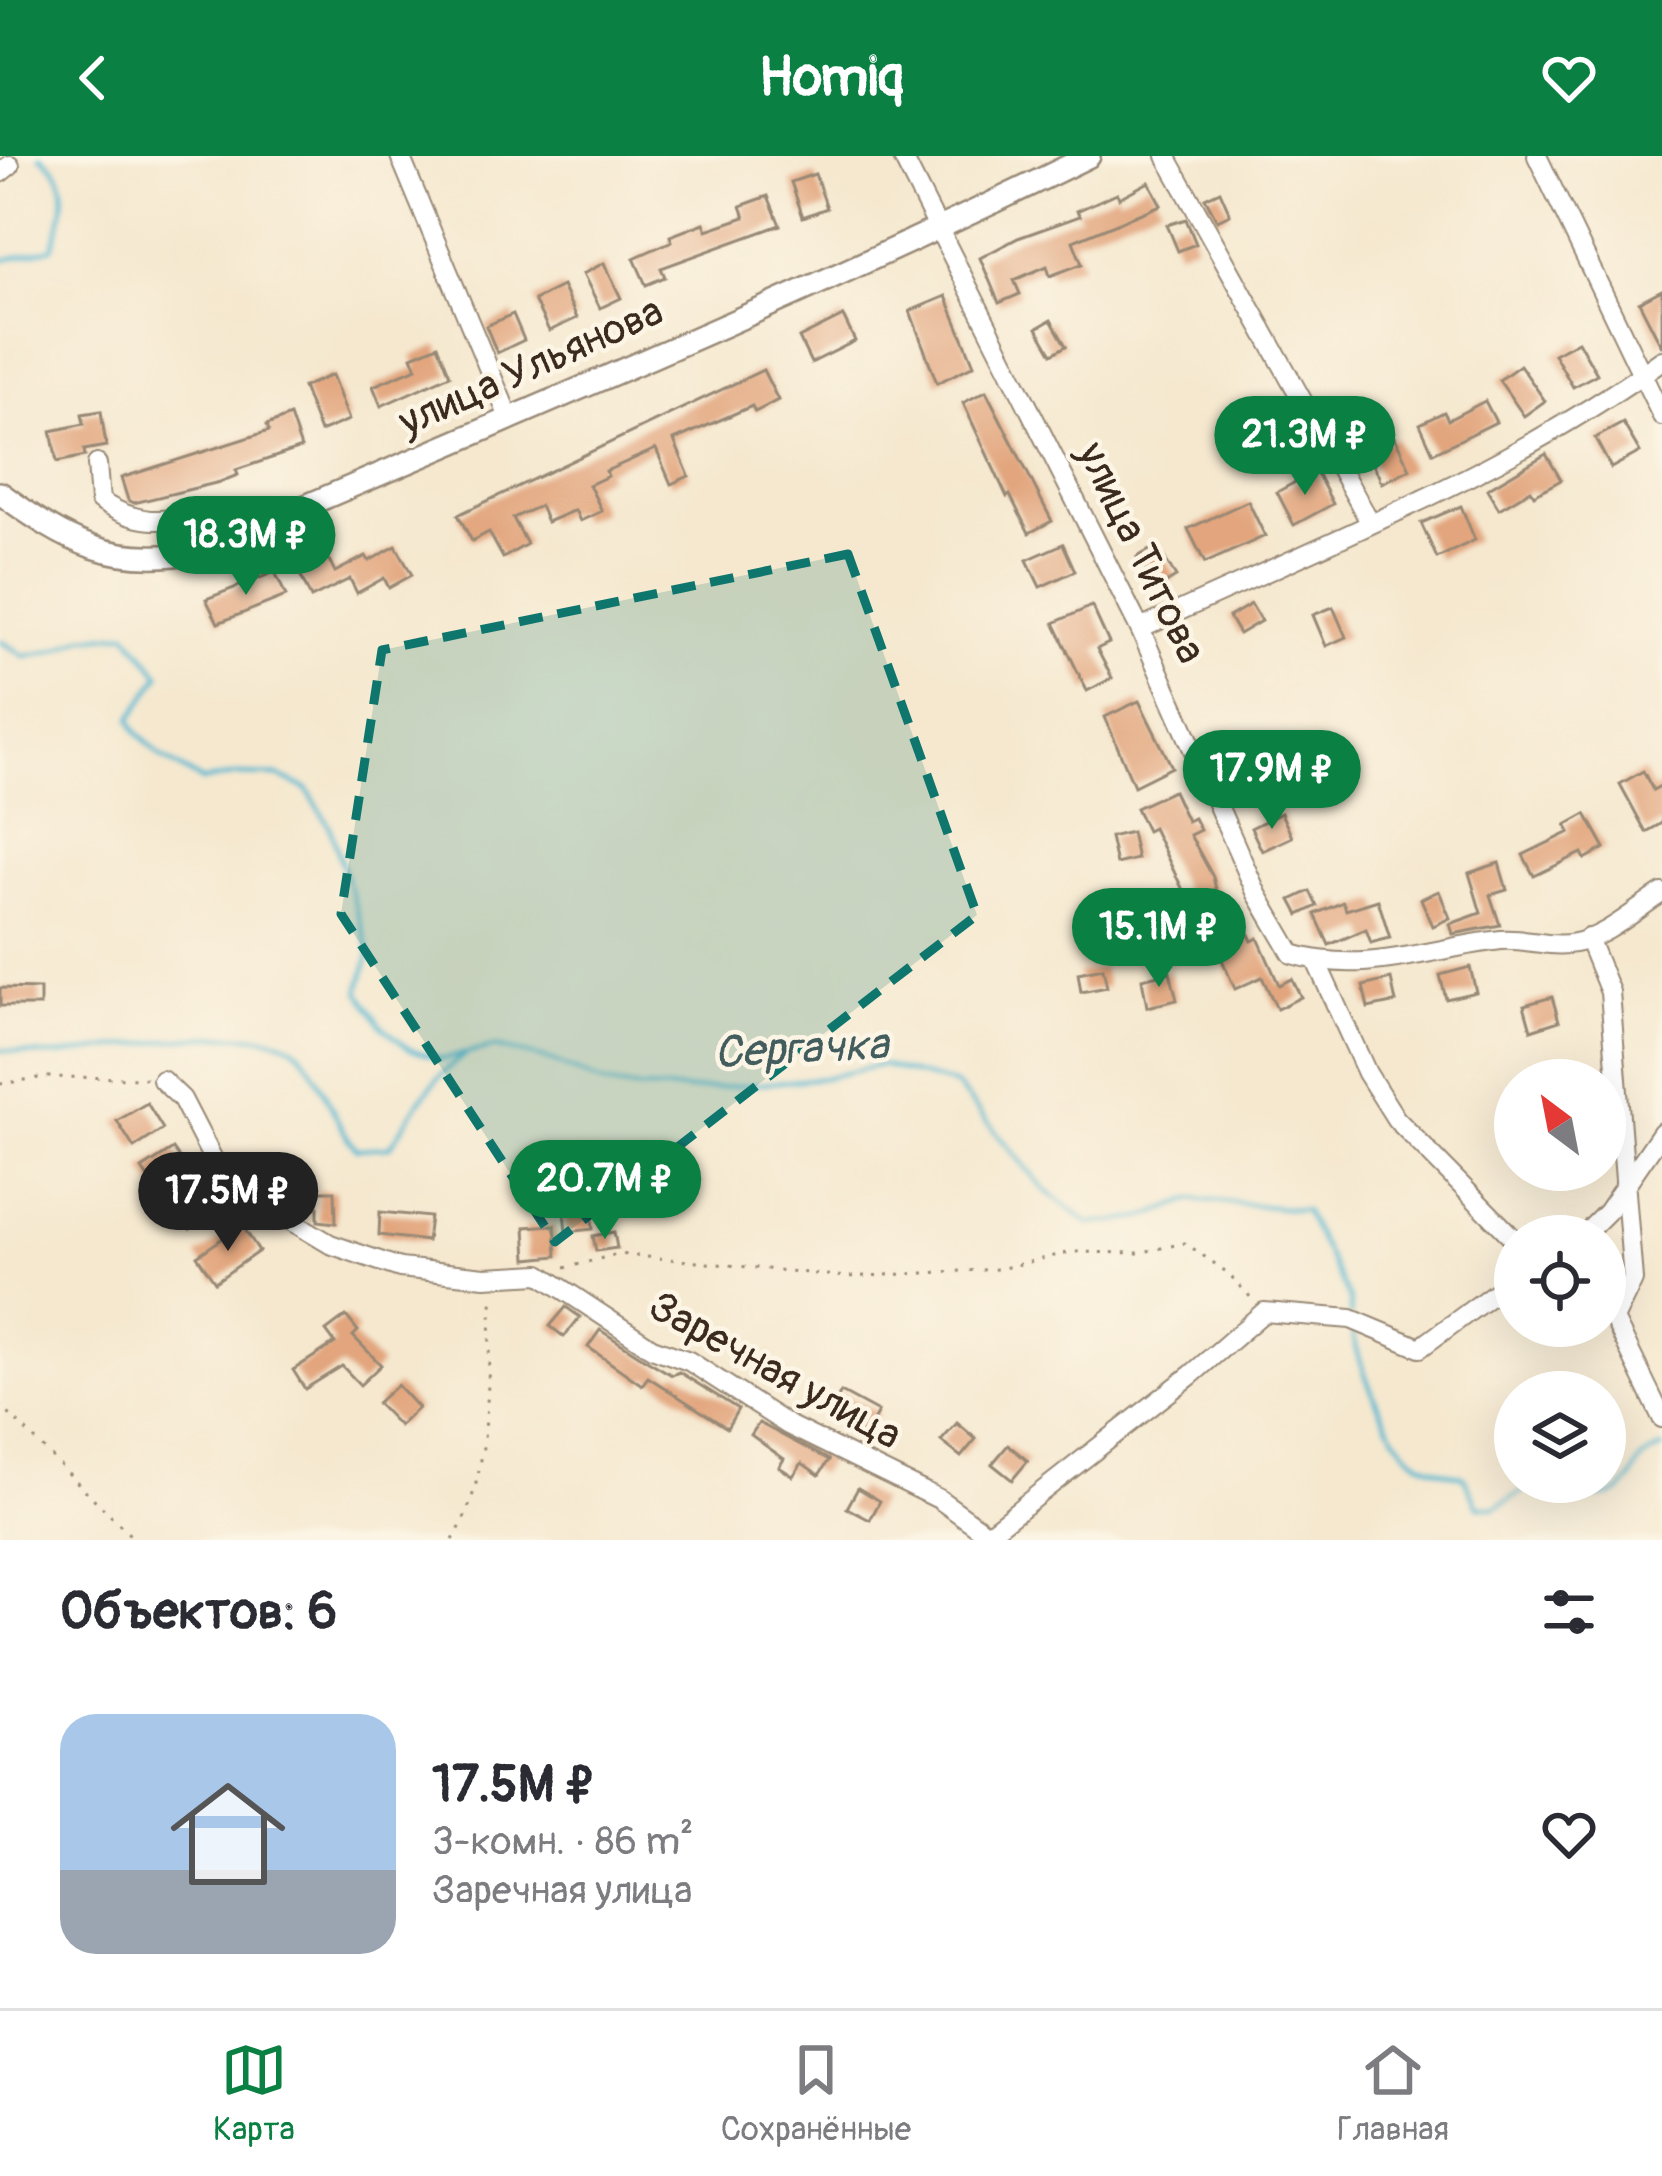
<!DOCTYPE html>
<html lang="ru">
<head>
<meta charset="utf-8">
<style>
	:root { --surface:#fff; --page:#f2f2f3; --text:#2b2b33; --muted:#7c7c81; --line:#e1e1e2; --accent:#0b8043 }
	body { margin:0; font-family:Pangolin,sans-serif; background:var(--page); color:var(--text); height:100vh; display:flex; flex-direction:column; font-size:45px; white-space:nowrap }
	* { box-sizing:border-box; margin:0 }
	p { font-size:39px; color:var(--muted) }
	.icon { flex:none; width:66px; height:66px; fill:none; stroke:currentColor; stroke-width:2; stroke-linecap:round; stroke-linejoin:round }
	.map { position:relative; height:1384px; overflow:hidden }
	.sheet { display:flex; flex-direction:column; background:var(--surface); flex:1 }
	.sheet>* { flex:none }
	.needle { width:78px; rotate:328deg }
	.fabs { position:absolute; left:1494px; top:903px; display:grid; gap:24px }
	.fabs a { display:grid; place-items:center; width:132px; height:132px; border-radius:50%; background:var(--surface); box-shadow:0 12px 48px #0002; font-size:60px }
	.price { position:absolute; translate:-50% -102px; padding:0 27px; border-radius:42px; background:var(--accent); color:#fff; font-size:39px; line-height:78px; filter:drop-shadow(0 3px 6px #0008) }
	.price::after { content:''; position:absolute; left:50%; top:72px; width:36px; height:27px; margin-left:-18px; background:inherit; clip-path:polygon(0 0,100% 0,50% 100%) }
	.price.selected { background:#222; color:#fff }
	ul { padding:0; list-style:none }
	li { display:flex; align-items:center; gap:36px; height:300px; padding:0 60px }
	li span { display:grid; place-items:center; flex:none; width:336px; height:240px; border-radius:36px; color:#555 }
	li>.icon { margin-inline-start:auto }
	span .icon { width:144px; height:144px; fill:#fffc; stroke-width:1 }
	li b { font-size:51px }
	h2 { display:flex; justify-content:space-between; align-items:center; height:144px; padding:0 60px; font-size:51px }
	header { display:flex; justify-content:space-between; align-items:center; height:156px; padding:0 60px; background:var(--accent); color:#fff; font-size:54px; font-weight:700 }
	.menu { display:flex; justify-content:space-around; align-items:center; height:168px; border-top:3px solid var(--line); background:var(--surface); font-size:33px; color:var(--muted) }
	.menu a { display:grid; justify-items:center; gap:6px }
	.menu .selected { color:var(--accent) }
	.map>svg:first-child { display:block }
</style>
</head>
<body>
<header><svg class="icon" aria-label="back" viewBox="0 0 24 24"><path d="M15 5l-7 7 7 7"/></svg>Homiq<svg class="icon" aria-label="heart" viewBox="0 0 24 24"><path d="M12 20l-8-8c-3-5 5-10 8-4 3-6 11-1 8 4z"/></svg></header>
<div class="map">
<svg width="1662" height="1384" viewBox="0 0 1662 1384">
	<rect width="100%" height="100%" fill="#fcf5e5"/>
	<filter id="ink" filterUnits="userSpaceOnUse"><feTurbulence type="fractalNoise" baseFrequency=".00833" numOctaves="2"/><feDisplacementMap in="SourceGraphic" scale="24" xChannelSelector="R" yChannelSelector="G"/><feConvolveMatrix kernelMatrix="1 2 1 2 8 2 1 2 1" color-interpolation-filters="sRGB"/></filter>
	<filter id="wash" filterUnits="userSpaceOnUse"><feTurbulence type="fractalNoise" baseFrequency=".004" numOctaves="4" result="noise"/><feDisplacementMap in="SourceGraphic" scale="48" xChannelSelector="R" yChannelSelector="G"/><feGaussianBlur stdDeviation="2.7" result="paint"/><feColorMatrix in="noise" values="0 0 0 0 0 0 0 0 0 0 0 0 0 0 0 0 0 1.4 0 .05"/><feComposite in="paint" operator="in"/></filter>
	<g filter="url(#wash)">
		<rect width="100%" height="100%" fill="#f5e8cf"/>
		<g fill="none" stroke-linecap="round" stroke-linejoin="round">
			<g stroke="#52b8d1" stroke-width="4.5">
				<path d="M0,105L52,92C63,58 76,22 40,0"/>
				<path d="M0,485L25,500L54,495L83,482L127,477L160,519L131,563L136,575L162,601L202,625L237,619L279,620L307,633L330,671L370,796L359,835L381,869L409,893L442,903L495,891L550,904L605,928L638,933L695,934L823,922L881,909L956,929L1045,1034L1090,1068L1142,1062L1192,1043L1304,1054L1350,1144L1351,1159"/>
				<path d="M0,894C18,896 37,900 55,899C111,896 248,863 294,891C317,906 333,968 357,993L390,991C413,956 430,923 465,899"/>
				<path d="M1352,1171C1357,1205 1388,1288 1419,1305C1432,1313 1450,1316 1464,1321L1478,1350L1494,1352L1528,1333C1549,1337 1607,1350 1624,1332C1642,1313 1629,1306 1662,1292"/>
			</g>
		</g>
		<g id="blocks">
			<g fill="#e2a57d">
				<path d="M815,18L827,52L803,61L791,26Z"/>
				<path d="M1149,26L1161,49L1073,85L1082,108L1050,120L1047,110L1014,124L1020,138L999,147L980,102L1018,82L1080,60L1077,55L1117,37L1119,42Z"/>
				<path d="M1220,35L1230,58L1217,64L1205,42Z"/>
				<path d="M768,40L780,69L661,112L665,121L646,129L634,102L672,85L670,80L704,67L707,74L745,61L741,50Z"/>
				<path d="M1186,63L1196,88L1178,95L1167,69Z"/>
				<path d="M604,107L621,142L600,152L583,118Z"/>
				<path d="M562,130L577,162L549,175L534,144Z"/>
				<path d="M1662,134V191L1639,146Z"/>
				<path d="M946,140L974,209L937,227L910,155Z"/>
				<path d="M513,158L524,184L497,197L486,170Z"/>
				<path d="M843,160L855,185L811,207L799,182Z"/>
				<path d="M1051,164L1066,190L1052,198L1037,172Z"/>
				<path d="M1578,185L1597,218L1573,231L1554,198Z"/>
				<path d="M438,189L450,219L381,250L373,230L417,212L412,200Z"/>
				<path d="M1520,209L1545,245L1524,260L1499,224Z"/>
				<path d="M763,214L778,244L755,256L752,250L674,284L689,320L671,328L656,293L606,315L608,320L589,329L602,355L580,365L575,354L547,366L540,350L513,362L527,388L503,402L489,376L472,385L458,359Z"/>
				<path d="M332,219L349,264L320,276L303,231Z"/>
				<path d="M986,235L1052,365L1029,377L1010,339L1007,341L963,247Z"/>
				<path d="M1485,245L1496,266L1433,297L1420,268L1444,256L1448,264Z"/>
				<path d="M101,255L106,290L84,294L85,300L57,306L51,275L84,268L82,258Z"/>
				<path d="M290,260L301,292L236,314L238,319L220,326L134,347L128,344L121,322L269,275L267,269Z"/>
				<path d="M1623,267L1640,296L1611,312L1595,282Z"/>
				<path d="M1395,282L1410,313L1382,327L1367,295Z"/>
				<path d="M1546,298L1561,324L1534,339L1531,334L1499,353L1487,333Z"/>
				<path d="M1316,315L1333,348L1294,369L1277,336Z"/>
				<path d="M1248,345L1265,380L1205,407L1188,373Z"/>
				<path d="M1461,350L1475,384L1437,402L1421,367Z"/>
				<path d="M1063,388L1075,415L1040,431L1027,404Z"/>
				<path d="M396,390L412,419L389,432L384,422L357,437L350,423L311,442L299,416L328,402L335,416L366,400L369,405Z"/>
				<path d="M1157,390L1176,421L1156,433L1137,401Z"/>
				<path d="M275,416L286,440L218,467L206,443Z"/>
				<path d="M1251,448L1261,465L1239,478L1229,461Z"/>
				<path d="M1092,450L1109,487L1097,493L1112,522L1087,535L1054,467Z"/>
				<path d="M1333,451L1346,481L1326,490L1313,459Z"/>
				<path d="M1139,545L1172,611L1134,630L1105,561Z"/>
				<path d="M1243,585L1259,623L1235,634L1218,596Z"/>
				<path d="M1643,615L1653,634L1662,629V667L1646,676L1620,628Z"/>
				<path d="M1173,635L1187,665L1194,662L1200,674L1190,679L1213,721L1221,753L1234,747L1252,785L1258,782L1279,829L1292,823L1301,841L1277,853L1262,821L1235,833L1220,799L1227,796L1203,746L1184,754L1179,736L1183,734L1153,672L1147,675L1136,652Z"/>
				<path d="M1281,657L1292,681L1262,695L1251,672Z"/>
				<path d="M1586,658L1605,692L1585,703L1582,697L1534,720L1523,699L1570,676L1566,669Z"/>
				<path d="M1131,676L1137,703L1116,708L1110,681Z"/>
				<path d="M1499,707L1507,734L1490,739L1500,769L1453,778L1450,768L1481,757L1469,717Z"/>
				<path d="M1310,735L1317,750L1299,759L1291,744Z"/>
				<path d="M1439,735L1450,762L1433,770L1421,743Z"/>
				<path d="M1378,744L1390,782L1371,787L1366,773L1329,789L1315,758L1343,746L1346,754Z"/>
				<path d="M1470,811L1476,836L1446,843L1440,819Z"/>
				<path d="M1103,812L1107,831L1081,836L1078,817Z"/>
				<path d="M1170,816L1177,844L1147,851L1142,823Z"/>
				<path d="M1391,823L1396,846L1368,852L1363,830Z"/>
				<path d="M0,832L40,833V850H0Z"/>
				<path d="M1552,841L1559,865L1531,874L1524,849Z"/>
				<path d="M147,947L163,973L134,992L117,965Z"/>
				<path d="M173,993L186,1012L155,1032L142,1013Z"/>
				<path d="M600,1026L602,1045L590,1047L593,1073L566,1076L563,1045L579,1043L578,1028Z"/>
				<path d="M318,1035H335L336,1067L318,1065Z"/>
				<path d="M198,1041L210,1057L190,1073L178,1057Z"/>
				<path d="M380,1056L430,1061L427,1085L379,1079Z"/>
				<path d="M242,1069L259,1095L215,1126L197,1100Z"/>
				<path d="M555,1069L557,1100L527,1103L525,1071Z"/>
				<path d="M614,1076L617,1092L596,1095L593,1080Z"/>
				<path d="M566,1151L580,1161L564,1181L550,1170Z"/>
				<path d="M346,1160L358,1175L353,1180L381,1209L360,1229L342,1210L305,1233L293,1214L335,1187L326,1175Z"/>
				<path d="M600,1174L645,1203L672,1219L679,1216L738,1253L727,1272L648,1221L642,1229L588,1191Z"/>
				<path d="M397,1229L418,1252L399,1270L377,1247Z"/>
				<path d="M841,1236L878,1256L865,1280L828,1259Z"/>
				<path d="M759,1267L829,1304L819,1319L802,1307L793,1320L779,1311L784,1303L751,1279Z"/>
				<path d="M957,1267L976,1283L961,1301L941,1285Z"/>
				<path d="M1008,1289L1028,1305L1012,1324L992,1308Z"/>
				<path d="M858,1332L880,1345L870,1364L847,1352Z"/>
			</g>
		</g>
	</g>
	<g filter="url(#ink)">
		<use href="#blocks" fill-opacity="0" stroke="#988976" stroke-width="3"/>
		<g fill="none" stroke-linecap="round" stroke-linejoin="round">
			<defs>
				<g id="minor">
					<path d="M400,0L510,264"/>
					<path d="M902,0L1140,473L1257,738L1292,798C1365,820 1429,792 1501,784C1525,782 1550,792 1575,787C1606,781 1635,754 1662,737"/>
					<path d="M1166,0L1370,366"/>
					<path d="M1537,0L1662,260"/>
					<path d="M0,17L10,9"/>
					<path d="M97,308L100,345C139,370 160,366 204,358L217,388"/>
					<path d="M1140,473C1316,391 1504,319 1662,204"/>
					<path d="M1588,782L1610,836L1633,1124L1614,1163"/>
					<path d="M1316,805L1367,917L1396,963L1515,1084"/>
					<path d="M162,924L182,943L216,1009L280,1058L330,1088L400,1112L485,1121L540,1118L652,1192L689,1205L788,1269L939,1343L996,1384"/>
					<path d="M1583,1080L1607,1056L1662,976"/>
					<path d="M1605,1156L1614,1163L1662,1262"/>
					<path d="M989,1377L1191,1219L1264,1156L1351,1163L1420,1192L1515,1122"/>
				</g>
				<path id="major" d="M0,337C68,387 112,411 198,396C496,268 797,144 1089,0"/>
			</defs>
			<use href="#minor" stroke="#988976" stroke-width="22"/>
			<use href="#major" stroke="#988976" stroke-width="26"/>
			<g stroke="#988976" stroke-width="3" stroke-dasharray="3 9" stroke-linecap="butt">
				<path d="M0,928L45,921L148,922"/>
				<path d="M565,1112L618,1098L847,1121L999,1113L1071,1096L1138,1097L1185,1087L1228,1117L1254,1145"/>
				<path d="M0,1249L135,1384"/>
				<path d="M453,1384C496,1312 484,1220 493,1140"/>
			</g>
			<use href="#minor" stroke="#fff" stroke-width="18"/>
			<use href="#major" stroke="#fff" stroke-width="21"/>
		</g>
	</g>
	<path fill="#0f766e" fill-opacity="0.2" stroke="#0f766e" stroke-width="9" stroke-dasharray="24 15" stroke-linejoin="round" d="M848,398L977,759L555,1086L341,758L382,494Z"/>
	<g text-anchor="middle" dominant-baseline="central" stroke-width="9" stroke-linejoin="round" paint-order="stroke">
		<g font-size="42" fill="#3b2a1e" stroke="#fcf5e5">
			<text transform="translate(531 211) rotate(-24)">улица Ульянова</text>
			<text transform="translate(1141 397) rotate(64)">улица Титова</text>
			<text transform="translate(775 1215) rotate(29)">Заречная улица</text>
		</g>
		<g font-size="45" font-style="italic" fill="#435c5d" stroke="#fcf5e5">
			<text transform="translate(801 893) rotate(-3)">Сергачка</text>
		</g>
	</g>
</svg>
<div class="fabs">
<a><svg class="needle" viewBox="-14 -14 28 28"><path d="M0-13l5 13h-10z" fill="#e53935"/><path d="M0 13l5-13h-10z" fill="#7c7c81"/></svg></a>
<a><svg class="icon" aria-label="locate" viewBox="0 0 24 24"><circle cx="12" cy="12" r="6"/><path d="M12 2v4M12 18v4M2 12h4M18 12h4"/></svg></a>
<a><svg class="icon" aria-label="layers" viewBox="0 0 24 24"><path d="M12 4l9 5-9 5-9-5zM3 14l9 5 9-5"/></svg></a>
</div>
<b class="price" style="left:1305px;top:342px">21.3M ₽</b>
<b class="price" style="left:246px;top:442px">18.3M ₽</b>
<b class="price" style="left:1272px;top:676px">17.9M ₽</b>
<b class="price" style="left:1159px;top:834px">15.1M ₽</b>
<b class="price" style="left:605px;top:1086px">20.7M ₽</b>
<b class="price selected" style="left:228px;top:1098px">17.5M ₽</b>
</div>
<section class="sheet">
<h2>Объектов: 6<svg class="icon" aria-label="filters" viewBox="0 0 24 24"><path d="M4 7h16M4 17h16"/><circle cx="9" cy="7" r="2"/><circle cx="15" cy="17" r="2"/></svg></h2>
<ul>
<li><span style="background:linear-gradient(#a9c7e8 65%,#9aa5b1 0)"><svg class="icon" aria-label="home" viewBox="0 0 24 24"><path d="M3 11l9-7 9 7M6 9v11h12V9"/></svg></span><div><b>17.5M ₽</b><p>3-комн. · 86 m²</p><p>Заречная улица</p></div><svg class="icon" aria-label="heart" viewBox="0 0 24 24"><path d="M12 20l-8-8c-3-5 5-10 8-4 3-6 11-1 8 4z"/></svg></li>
</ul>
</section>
<nav class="menu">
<a class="selected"><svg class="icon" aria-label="map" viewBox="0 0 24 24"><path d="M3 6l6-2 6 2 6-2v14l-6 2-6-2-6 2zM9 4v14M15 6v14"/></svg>Карта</a>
<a><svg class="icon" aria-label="saved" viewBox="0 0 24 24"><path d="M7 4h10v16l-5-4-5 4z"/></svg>Сохранённые</a>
<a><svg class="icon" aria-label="home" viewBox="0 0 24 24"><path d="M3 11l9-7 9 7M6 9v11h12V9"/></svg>Главная</a>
</nav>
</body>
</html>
